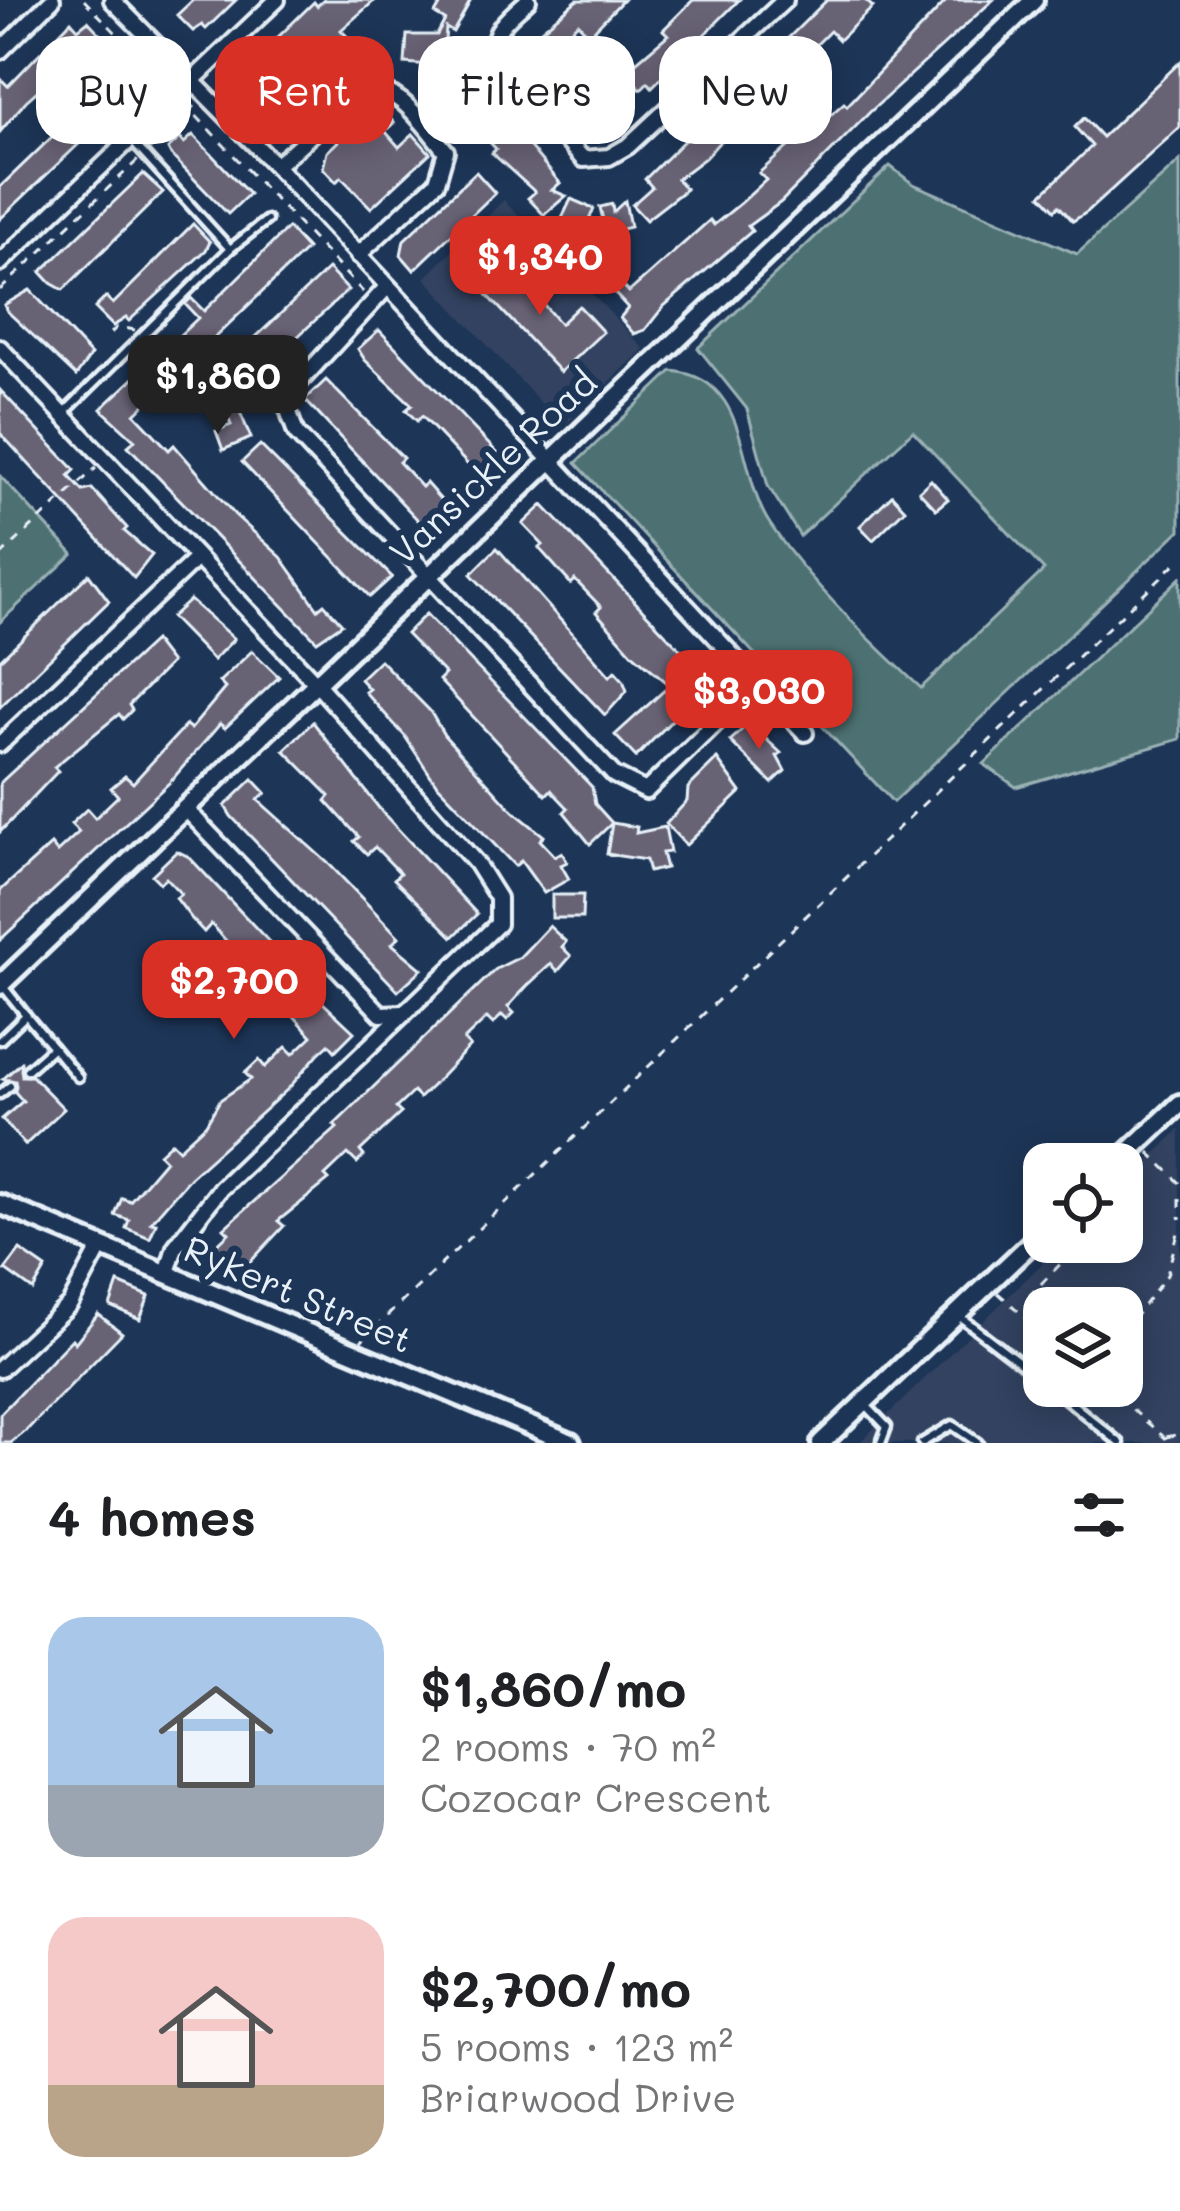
<!DOCTYPE html>
<html lang="en">
<head>
<meta charset="utf-8">
<style>
	:root { --surface:#fff; --page:#f6f6f6; --text:#202124; --muted:#757577; --accent:#d93025 }
	body { margin:0; font-family:Mali,sans-serif; background:var(--page); color:var(--text); height:100vh; display:flex; flex-direction:column; font-size:45px; white-space:nowrap }
	* { box-sizing:border-box; margin:0 }
	p { font-size:39px; color:var(--muted) }
	.icon { flex:none; width:66px; height:66px; fill:none; stroke:currentColor; stroke-width:2; stroke-linecap:round; stroke-linejoin:round }
	.map { position:relative; height:1443px; overflow:hidden }
	.sheet { display:flex; flex-direction:column; background:var(--surface); flex:1 }
	.sheet>* { flex:none }
	.hud { position:absolute; left:36px; top:36px; width:1110px; height:108px; display:flex; gap:24px }
	.buttons { position:absolute; left:1023px; top:1143px; display:grid; gap:24px }
	.buttons a { display:grid; place-items:center; width:120px; height:120px; border-radius:24px; background:var(--surface); box-shadow:0 6px 30px #0003; font-size:60px }
	.price { position:absolute; translate:-50% -102px; padding:0 27px; border-radius:24px; background:var(--accent); color:#fff; font-size:39px; line-height:78px; filter:drop-shadow(0 3px 6px #0008) }
	.price::after { content:''; position:absolute; left:50%; top:72px; width:36px; height:27px; margin-left:-18px; background:inherit; clip-path:polygon(0 0,100% 0,50% 100%) }
	.price.on { background:#222; color:#fff }
	ul { padding:0; list-style:none }
	li { display:flex; align-items:center; gap:36px; height:300px; padding:0 48px }
	li span { display:grid; place-items:center; flex:none; width:336px; height:240px; border-radius:36px; color:#555 }
	li>.icon { margin-inline-start:auto }
	span .icon { width:144px; height:144px; fill:#fffc; stroke-width:1 }
	li b { font-size:51px }
	h2 { display:flex; justify-content:space-between; align-items:center; height:144px; padding:0 48px; font-size:51px }
	.chip { padding:0 42px; border-radius:36px; background:var(--surface); box-shadow:0 6px 30px #0003; font-size:42px; line-height:108px }
	.chip.on { background:var(--accent); color:#fff }
	.map>svg:first-child { display:block }
</style>
</head>
<body>
<div class="map">
<svg width="1180" height="1443" viewBox="0 0 1180 1443">
	<rect width="100%" height="100%" fill="#1d3557"/>
	<filter id="ink" filterUnits="userSpaceOnUse"><feTurbulence type="fractalNoise" baseFrequency=".00833" numOctaves="2"/><feDisplacementMap in="SourceGraphic" scale="24" xChannelSelector="R" yChannelSelector="G"/><feConvolveMatrix kernelMatrix="1 2 1 2 8 2 1 2 1" color-interpolation-filters="sRGB"/></filter>
	<g filter="url(#ink)">
		<g fill="#334260" fill-rule="evenodd">
			<path d="M504,200L644,349L563,427L425,278Z"/>
			<path d="M1180,1129V1443H859L1064,1242H1122V1186ZM1044,1308H1122V1386H1044Z"/>
		</g>
		<g fill="#4d7172" stroke="#9ab1b5" stroke-width="3">
			<path d="M1180,161V530L893,802L576,463L672,371C752,378 736,474 770,524C807,580 872,643 921,688L1044,570L913,431L800,536L768,486L747,409L698,348L890,166L913,184L1077,254Z"/>
			<path d="M0,476L73,554L0,622Z"/>
			<path d="M1180,578V739L1016,787L984,764Z"/>
		</g>
		<g fill="#676275" stroke="#e8f1f8" stroke-width="3" fill-rule="evenodd">
			<path d="M193,0H236L206,29L202,25L193,31L177,15Z"/>
			<path d="M324,0H375L341,30L364,54L292,121L278,125L239,85L238,76L314,2L317,6ZM293,59L307,74L292,88L278,72Z"/>
			<path d="M443,0H471L453,32L446,28L443,66L405,63L407,35H437L445,20L435,14Z"/>
			<path d="M577,0H623L589,35L578,23L560,40L577,58L596,40L602,47L585,64L629,114L606,135L573,106L582,97L566,82L561,87L551,81L542,72L548,66L522,46Z"/>
			<path d="M693,0H739L652,87L648,82L641,89L624,72L668,35L663,30Z"/>
			<path d="M827,0H865L873,7L839,40L830,31L783,78L786,82L766,105L753,118L747,112L705,158L677,179L686,189L646,220L632,205L652,187L645,179Z"/>
			<path d="M947,0H993L870,112L781,202L748,226L752,231L664,306L645,330L634,334L620,318L628,308L609,287L617,280L629,292L710,220L714,225L742,202L766,180L759,173L798,138L801,141L844,103L847,106Z"/>
			<path d="M71,21L78,29L88,21L101,35L47,91L43,86L26,101L0,132V78L8,86Z"/>
			<path d="M1180,62V127L1087,212L1073,221L1059,206L1055,210L1041,195L1092,146L1075,127L1084,118L1102,137Z"/>
			<path d="M129,63L146,80L0,219V187Z"/>
			<path d="M451,70L482,100L472,109L485,124L500,111L560,183L552,190L566,196L544,215L528,198L535,192L492,153L496,149L473,124L464,132L426,94Z"/>
			<path d="M377,104L394,123L385,131L399,147L413,134L430,153L371,208L341,177L336,182L323,168L327,152Z"/>
			<path d="M193,135L249,194L228,214L171,155L168,149L180,138L184,143Z"/>
			<path d="M476,172L495,193L414,270L401,255L404,240Z"/>
			<path d="M143,174L163,192L63,290L51,283L41,272Z"/>
			<path d="M571,199L594,209L582,234L557,229Z"/>
			<path d="M625,201L630,227L606,233L600,207L612,204L613,212Z"/>
			<path d="M193,224L210,242L206,250L129,321L126,318L113,326L95,308L106,297L113,304Z"/>
			<path d="M288,228L307,249L135,414L169,450L174,445L235,515L281,557L318,609L324,604L342,624L317,641L128,446L135,440L101,409L198,318L185,304L191,298L204,311Z"/>
			<path d="M506,260L560,324L579,306L603,332L560,372L479,286Z"/>
			<path d="M328,269L348,290L242,388L223,368Z"/>
			<path d="M30,290L91,355L76,376L7,311L4,305Z"/>
			<path d="M379,330L505,461L507,466L488,486L422,416L417,421L406,410L412,405L365,360L358,349Z"/>
			<path d="M326,380L403,458L399,462L422,487L426,483L455,516L433,536L305,400Z"/>
			<path d="M218,386L243,393L240,412L251,438L223,450L216,431L231,425L226,411L212,407Z"/>
			<path d="M0,390L75,470L69,476L83,491L92,489L127,528L124,531L152,555L134,578L0,433Z"/>
			<path d="M260,445L392,577L370,597L242,462Z"/>
			<path d="M931,480L948,499L936,509L919,491Z"/>
			<path d="M892,495L905,509L873,540L860,526Z"/>
			<path d="M543,505L717,688L691,711L686,706L636,757L615,735L670,685L633,654L596,612L601,607L575,580L571,584L539,548L543,545L523,524Z"/>
			<path d="M497,548L610,676L615,671L623,680L627,691L605,715L471,574Z"/>
			<path d="M89,574L109,601L0,707V660Z"/>
			<path d="M190,600L234,639L213,660L171,617Z"/>
			<path d="M426,614L592,787L595,804L612,823L590,844L564,812L568,808L551,790L546,795L439,680L445,674L406,634Z"/>
			<path d="M154,641L171,663L129,705L132,710L123,719L119,714L54,767L58,771L0,832V783Z"/>
			<path d="M252,651L279,677L225,728L220,724L170,782L0,940V891L51,845L57,852L79,832L71,824L87,809L95,818L118,796L111,788L125,776L133,783L186,725L191,729L225,688L219,682Z"/>
			<path d="M380,660L430,711L444,735L513,811L544,836L540,840L555,856L562,852L567,862L561,865L569,879L544,893L521,861L515,866L435,782L404,735L365,692L369,689L360,679Z"/>
			<path d="M313,722L382,812L477,914L453,937L394,879L400,873L375,847L367,854L354,841L359,837L326,801L330,796L284,750Z"/>
			<path d="M749,723L781,753L777,756L785,771L772,783L730,741Z"/>
			<path d="M717,759L741,792L686,845L666,824L687,801L688,788Z"/>
			<path d="M253,779L266,793L258,800L330,865L399,937L392,944L422,969L398,991L231,816L225,806Z"/>
			<path d="M612,823L637,827L636,833L665,827L670,852L662,853L666,868L649,872L646,860L607,854Z"/>
			<path d="M177,851L189,857L306,981L303,984L354,1032L335,1051L329,1044L318,1054L289,1088L190,1177L151,1222L156,1223L150,1238L126,1228L129,1220L115,1215L122,1198L130,1201L165,1160L159,1154L172,1142L179,1149L206,1124L220,1100L251,1079L245,1073L259,1060L265,1067L286,1047L293,1054L312,1036L211,924L204,932L191,918L176,898L181,894L166,878L160,883L152,875Z"/>
			<path d="M552,895H583L582,918H552Z"/>
			<path d="M549,926L566,942L562,947L571,956L558,971L551,964L527,986L508,1007L514,1013L507,1020L502,1015L493,1024L487,1018L464,1040L470,1046L432,1086L419,1098L413,1092L396,1108L401,1113L360,1151L364,1156L357,1163L348,1154L325,1176L329,1180L278,1221L284,1226L239,1274L230,1264L226,1268L210,1251L229,1233L224,1228L337,1128L334,1125L496,969L520,957Z"/>
			<path d="M21,1063L22,1076H32L64,1109L25,1145L2,1119L23,1101L15,1092V1081L3,1079Z"/>
			<path d="M20,1250L46,1268L33,1290L5,1270Z"/>
			<path d="M118,1283L149,1296L140,1319L110,1306Z"/>
			<path d="M98,1314L122,1333L26,1431L11,1443H0V1414L72,1339L75,1343Z"/>
		</g>
		<g fill="none" stroke-linecap="round" stroke-linejoin="round">
			<defs>
				<g id="service">
					<path d="M132,141L230,249"/>
					<path d="M65,412L230,249L267,220"/>
					<path d="M26,1015L53,1047L27,1070"/>
					<path d="M0,1040L26,1015L2,985"/>
					<path d="M53,1047L78,1077"/>
					<path d="M0,1094L10,1086"/>
					<path d="M959,1316L1044,1381"/>
					<path d="M1050,1386L1120,1443"/>
					<path d="M865,1404L887,1427L881,1443"/>
					<path d="M922,1443L952,1425L978,1443"/>
				</g>
				<g id="minor">
					<path d="M112,0L276,166L805,733"/>
					<path d="M528,0C507,20 488,30 496,61L583,159L609,157L628,146L785,0"/>
					<path d="M0,51L52,0"/>
					<path d="M276,166L362,89C398,82 424,126 446,151L437,182L358,255"/>
					<path d="M0,263L277,0"/>
					<path d="M387,287L294,388L287,407L296,433L614,775L646,791L757,683"/>
					<path d="M0,348L316,683L476,863L498,898V924L220,1189L175,1247L167,1273"/>
					<path d="M0,744L197,558"/>
					<path d="M185,808L381,1014L404,1013"/>
					<path d="M0,1369L70,1304L101,1246"/>
				</g>
				<g id="tertiary">
					<path d="M0,985L1034,0"/>
					<path d="M1116,1164L1180,1104"/>
					<path d="M0,1204L571,1443"/>
					<path d="M821,1443L1044,1231"/>
				</g>
			</defs>
			<use href="#service" stroke="#e8f1f8" stroke-width="15"/>
			<use href="#minor" stroke="#e8f1f8" stroke-width="22"/>
			<use href="#tertiary" stroke="#e8f1f8" stroke-width="26"/>
			<g stroke="#e8f1f8" stroke-width="3" stroke-dasharray="9 9" stroke-linecap="butt">
				<path d="M84,0L170,88"/>
				<path d="M184,103L363,292"/>
				<path d="M150,149L195,106"/>
				<path d="M0,290L138,160"/>
				<path d="M111,333L117,327L135,330"/>
				<path d="M0,556L96,468"/>
				<path d="M1149,1152L1180,1183"/>
				<path d="M1180,1198V1219"/>
				<path d="M1122,1205L1147,1180"/>
				<path d="M998,1293L1044,1334"/>
				<path d="M1044,1310L1030,1295L1082,1242"/>
				<path d="M1122,1334L1167,1275L1180,1225"/>
				<path d="M361,1341L1180,559"/>
				<path d="M1105,1386L1171,1443"/>
				<path d="M1166,1437L1180,1434"/>
			</g>
			<use href="#service" stroke="#1d3557" stroke-width="6"/>
			<use href="#minor" stroke="#1d3557" stroke-width="14"/>
			<use href="#tertiary" stroke="#1d3557" stroke-width="16"/>
		</g>
	</g>
	<g text-anchor="middle" dominant-baseline="central" stroke-width="12" stroke-linejoin="round" paint-order="stroke">
		<g font-size="36" fill="#e8f1f8" stroke="#1d3557">
			<text transform="translate(492 466) rotate(-43)">Vansickle Road</text>
			<text transform="translate(299 1293) rotate(23)">Rykert Street</text>
		</g>
	</g>
</svg>
<div class="buttons">
<a><svg class="icon" aria-label="locate" viewBox="0 0 24 24"><circle cx="12" cy="12" r="6"/><path d="M12 2v4M12 18v4M2 12h4M18 12h4"/></svg></a>
<a><svg class="icon" aria-label="layers" viewBox="0 0 24 24"><path d="M12 4l9 5-9 5-9-5zM3 14l9 5 9-5"/></svg></a>
</div>
<b class="price" style="left:540px;top:318px">$1,340</b>
<b class="price on" style="left:218px;top:437px">$1,860</b>
<b class="price" style="left:759px;top:752px">$3,030</b>
<b class="price" style="left:234px;top:1042px">$2,700</b>
<div class="hud">
<a class="chip">Buy</a>
<a class="chip on">Rent</a>
<a class="chip">Filters</a>
<a class="chip">New</a>
</div>
</div>
<section class="sheet">
<h2>4 homes<svg class="icon" aria-label="filters" viewBox="0 0 24 24"><path d="M4 7h16M4 17h16"/><circle cx="9" cy="7" r="2"/><circle cx="15" cy="17" r="2"/></svg></h2>
<ul>
<li><span style="background:linear-gradient(#a9c7e8 70%,#9aa5b1 0)"><svg class="icon" aria-label="home" viewBox="0 0 24 24"><path d="M3 11l9-7 9 7M6 9v11h12V9"/></svg></span><div><b>$1,860/mo</b><p>2 rooms · 70 m²</p><p>Cozocar Crescent</p></div></li>
<li><span style="background:linear-gradient(#f6c9c9 70%,#b9a48a 0)"><svg class="icon" aria-label="home" viewBox="0 0 24 24"><path d="M3 11l9-7 9 7M6 9v11h12V9"/></svg></span><div><b>$2,700/mo</b><p>5 rooms · 123 m²</p><p>Briarwood Drive</p></div></li>
</ul>
</section>
</body>
</html>
